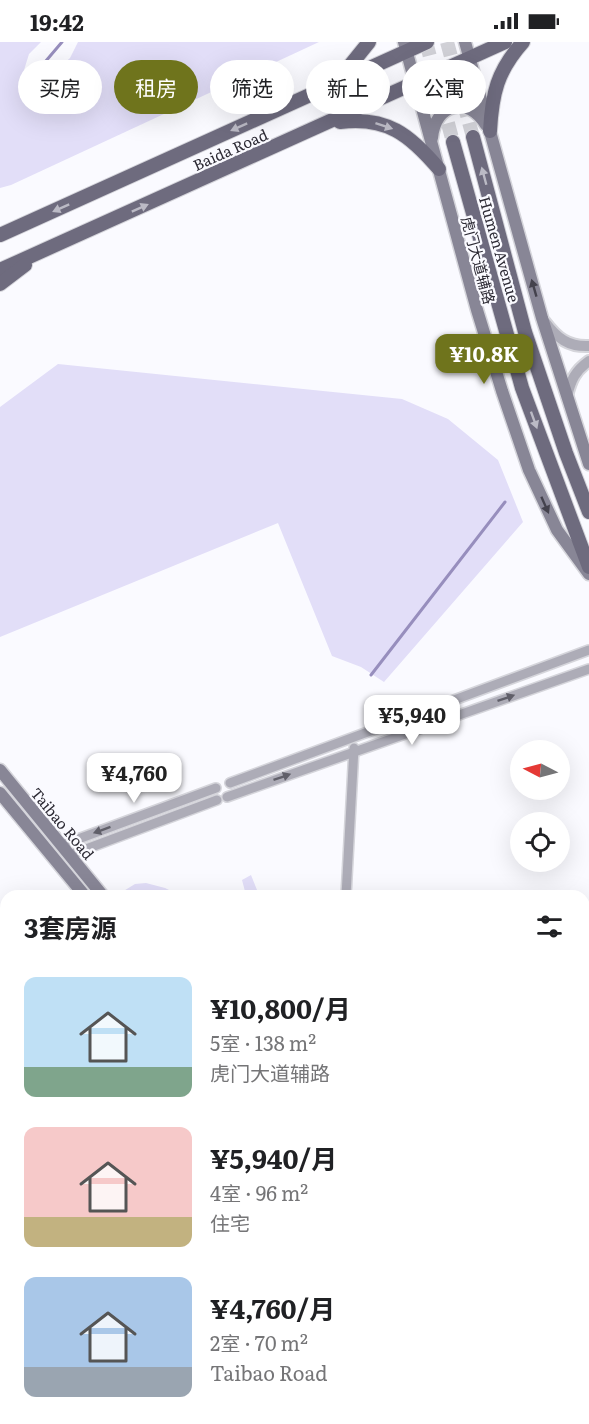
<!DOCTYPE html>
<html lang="zh">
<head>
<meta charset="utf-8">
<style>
	:root { --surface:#fff; --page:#f2f2f2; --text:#202124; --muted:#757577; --accent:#6f741c }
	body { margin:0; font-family:Literata,"Noto Sans SC",serif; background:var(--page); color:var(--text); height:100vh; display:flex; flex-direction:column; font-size:22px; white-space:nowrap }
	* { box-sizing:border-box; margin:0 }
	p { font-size:20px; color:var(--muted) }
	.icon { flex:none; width:33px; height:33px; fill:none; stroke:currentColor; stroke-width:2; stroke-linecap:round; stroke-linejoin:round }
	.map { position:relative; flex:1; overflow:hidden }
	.panel { position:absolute; left:0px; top:848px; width:590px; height:536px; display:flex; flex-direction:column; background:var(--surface); border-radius:18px 18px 0 0; box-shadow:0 6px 24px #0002 }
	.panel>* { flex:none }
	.banner { position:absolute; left:18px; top:18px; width:554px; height:54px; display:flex; gap:12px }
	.needle { width:39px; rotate:276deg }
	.buttons { position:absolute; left:510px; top:698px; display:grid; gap:12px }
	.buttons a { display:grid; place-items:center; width:60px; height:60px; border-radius:50%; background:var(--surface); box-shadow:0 6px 24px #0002; font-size:30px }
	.price { position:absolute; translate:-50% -51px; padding:0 14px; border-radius:12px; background:#fff; color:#222; font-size:20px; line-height:39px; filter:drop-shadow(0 2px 3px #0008) }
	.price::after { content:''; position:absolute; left:50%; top:36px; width:18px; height:14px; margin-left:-9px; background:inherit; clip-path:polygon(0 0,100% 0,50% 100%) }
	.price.on { background:var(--accent); color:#fff }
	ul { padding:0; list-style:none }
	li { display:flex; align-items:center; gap:18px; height:150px; padding:0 24px }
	li span { display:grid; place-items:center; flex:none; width:168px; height:120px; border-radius:12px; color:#555 }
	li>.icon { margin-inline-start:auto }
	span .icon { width:72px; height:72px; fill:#fffc; stroke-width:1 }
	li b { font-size:26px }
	h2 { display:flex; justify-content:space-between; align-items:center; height:72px; padding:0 24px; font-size:26px }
	.pill { padding:0 21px; border-radius:27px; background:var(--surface); box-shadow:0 6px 24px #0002; font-size:21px; line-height:54px }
	.pill.on { background:var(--accent); color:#fff }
	.status { display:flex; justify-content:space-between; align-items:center; height:42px; padding:0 30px; background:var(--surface); direction:ltr }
	.status svg { height:16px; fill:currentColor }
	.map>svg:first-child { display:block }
</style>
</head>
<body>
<div class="status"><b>19:42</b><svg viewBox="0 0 49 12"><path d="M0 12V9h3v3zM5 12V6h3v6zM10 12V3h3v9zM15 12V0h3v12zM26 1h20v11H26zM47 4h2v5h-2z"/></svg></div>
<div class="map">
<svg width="589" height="1382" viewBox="0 0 589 1382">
	<rect width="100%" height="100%" fill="#fafaff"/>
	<g fill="#e2def8">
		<path d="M0,0H41L29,12L20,41L40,44L70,16L78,0H319L11,143L0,146Z"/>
		<path d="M58,322L402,357L448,377L498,418L523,480L384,640L361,625L332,614L278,481L0,595V365Z"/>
		<path d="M251,833L259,853H246L242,838Z"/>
		<path d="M146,841L165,846L179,853H125L122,850L135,842Z"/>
	</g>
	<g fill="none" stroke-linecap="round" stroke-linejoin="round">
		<g stroke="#978ebd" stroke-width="3">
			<path d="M34,33L62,0"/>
			<path d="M371,633L505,460"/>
		</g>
		<g stroke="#d1d1d7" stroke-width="14" stroke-dasharray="14 7" stroke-linecap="butt">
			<path d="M426,0L453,100"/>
			<path d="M447,0L473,95"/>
		</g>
		<defs>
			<g id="service">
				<path d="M130,852L131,854"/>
				<path d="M567,1377L578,1382"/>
			</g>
			<g id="minor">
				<path d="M230,741L589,608"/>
				<path d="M227,755L589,627"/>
				<path d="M62,803L216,746"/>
				<path d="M70,813L217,758"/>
				<path d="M346,854L354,706"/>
				<path d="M584,1233L589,1246"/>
				<path d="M584,1278L589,1276"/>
			</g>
			<g id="tertiary">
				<path d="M545,280C557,296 568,305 589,304"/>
				<path d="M567,354C571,338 575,329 589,319"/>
			</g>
			<g id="secondary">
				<path d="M404,0L477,268L502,349L529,428L557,488L589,532"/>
				<path d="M465,0L542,276L589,422"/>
				<path d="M432,96C435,61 468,53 486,83"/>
				<path d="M0,728L103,854"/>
				<path d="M0,751L85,854"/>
				<path d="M584,988H589"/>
				<path d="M0,991H6"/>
				<path d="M584,1113H589"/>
				<path d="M0,1116H6"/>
				<path d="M249,1377L250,1382"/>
				<path d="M263,1377L264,1382"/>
			</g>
			<g id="primary">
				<path d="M337,37L344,31L369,0"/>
				<path d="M340,80C387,74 410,93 439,127"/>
				<path d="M490,89C492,52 497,29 523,0"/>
				<path d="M473,95L525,290L566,411L589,470"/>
				<path d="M453,100L522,346L589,525"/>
				<path d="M0,193L427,0"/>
				<path d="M0,228L505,0"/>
				<path d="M0,242L25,223"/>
				<path d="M584,1030H589"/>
				<path d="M0,1032H6"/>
				<path d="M584,1069H589"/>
				<path d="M0,1070H6"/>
			</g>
		</defs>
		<use href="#service" stroke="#d5d5db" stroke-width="8"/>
		<use href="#minor" stroke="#d5d5db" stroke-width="12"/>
		<use href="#tertiary" stroke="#d5d5db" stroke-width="14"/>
		<use href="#secondary" stroke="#d5d5db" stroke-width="15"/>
		<use href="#primary" stroke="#d5d5db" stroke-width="16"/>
		<use href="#service" stroke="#adacb7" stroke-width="4.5"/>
		<use href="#minor" stroke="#adacb7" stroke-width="9"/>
		<use href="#tertiary" stroke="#adacb7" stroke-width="10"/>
		<use href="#secondary" stroke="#888696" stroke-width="12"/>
		<use href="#primary" stroke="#6e6b7e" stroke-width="14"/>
	</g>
	<defs><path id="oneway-solid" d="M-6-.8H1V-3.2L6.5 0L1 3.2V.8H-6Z" transform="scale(1.5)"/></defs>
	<g fill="#bbbac5">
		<use href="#oneway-solid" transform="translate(384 84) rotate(18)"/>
		<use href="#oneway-solid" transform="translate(239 85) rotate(156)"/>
		<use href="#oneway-solid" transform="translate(484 134) rotate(-105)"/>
		<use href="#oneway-solid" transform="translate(61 166) rotate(156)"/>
		<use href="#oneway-solid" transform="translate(140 166) rotate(-24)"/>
		<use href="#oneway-solid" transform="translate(534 378) rotate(70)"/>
	</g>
	<g fill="#44424d">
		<use href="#oneway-solid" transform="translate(534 246) rotate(-106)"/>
		<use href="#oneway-solid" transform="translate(545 463) rotate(66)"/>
	</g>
	<g fill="#605f69">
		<use href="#oneway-solid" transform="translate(506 656) rotate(-19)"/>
		<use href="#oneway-solid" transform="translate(282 735) rotate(-19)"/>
		<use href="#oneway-solid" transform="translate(102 788) rotate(160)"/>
	</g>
	<g text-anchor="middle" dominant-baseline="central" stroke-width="4.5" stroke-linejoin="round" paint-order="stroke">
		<g font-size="15" fill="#2d2b35" stroke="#fafaff">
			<text transform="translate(230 107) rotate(-24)">Baida Road</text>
			<text transform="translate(500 207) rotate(74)">Humen Avenue</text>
			<text transform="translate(479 218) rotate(75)">虎门大道辅路</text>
			<text transform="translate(63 781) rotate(50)">Taibao Road</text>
		</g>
	</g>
</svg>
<div class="buttons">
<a><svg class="needle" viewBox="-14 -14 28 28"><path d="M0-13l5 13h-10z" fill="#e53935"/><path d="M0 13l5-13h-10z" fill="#757577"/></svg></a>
<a><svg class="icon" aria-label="locate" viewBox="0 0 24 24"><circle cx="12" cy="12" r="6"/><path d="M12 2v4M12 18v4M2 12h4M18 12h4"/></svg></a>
</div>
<b class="price on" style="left:484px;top:343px">¥10.8K</b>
<b class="price" style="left:412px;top:704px">¥5,940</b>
<b class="price" style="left:134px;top:762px">¥4,760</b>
<div class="banner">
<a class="pill">买房</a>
<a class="pill on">租房</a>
<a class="pill">筛选</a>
<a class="pill">新上</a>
<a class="pill">公寓</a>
</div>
<section class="panel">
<h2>3套房源<svg class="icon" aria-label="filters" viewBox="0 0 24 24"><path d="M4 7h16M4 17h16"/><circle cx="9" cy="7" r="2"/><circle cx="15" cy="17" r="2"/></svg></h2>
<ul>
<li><span style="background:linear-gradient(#bfe0f5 75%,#7fa58c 0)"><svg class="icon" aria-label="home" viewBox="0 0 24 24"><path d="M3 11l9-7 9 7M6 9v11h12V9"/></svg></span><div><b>¥10,800/月</b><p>5室 · 138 m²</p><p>虎门大道辅路</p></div></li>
<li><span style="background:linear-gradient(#f6c9c9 75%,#c2b280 0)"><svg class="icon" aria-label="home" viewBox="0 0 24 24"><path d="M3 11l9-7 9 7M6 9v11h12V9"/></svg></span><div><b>¥5,940/月</b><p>4室 · 96 m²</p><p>住宅</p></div></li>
<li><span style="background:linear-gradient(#a9c7e8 75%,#9aa5b1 0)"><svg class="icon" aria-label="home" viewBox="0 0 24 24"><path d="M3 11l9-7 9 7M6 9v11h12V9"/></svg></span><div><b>¥4,760/月</b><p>2室 · 70 m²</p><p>Taibao Road</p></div></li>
</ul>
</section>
</div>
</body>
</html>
